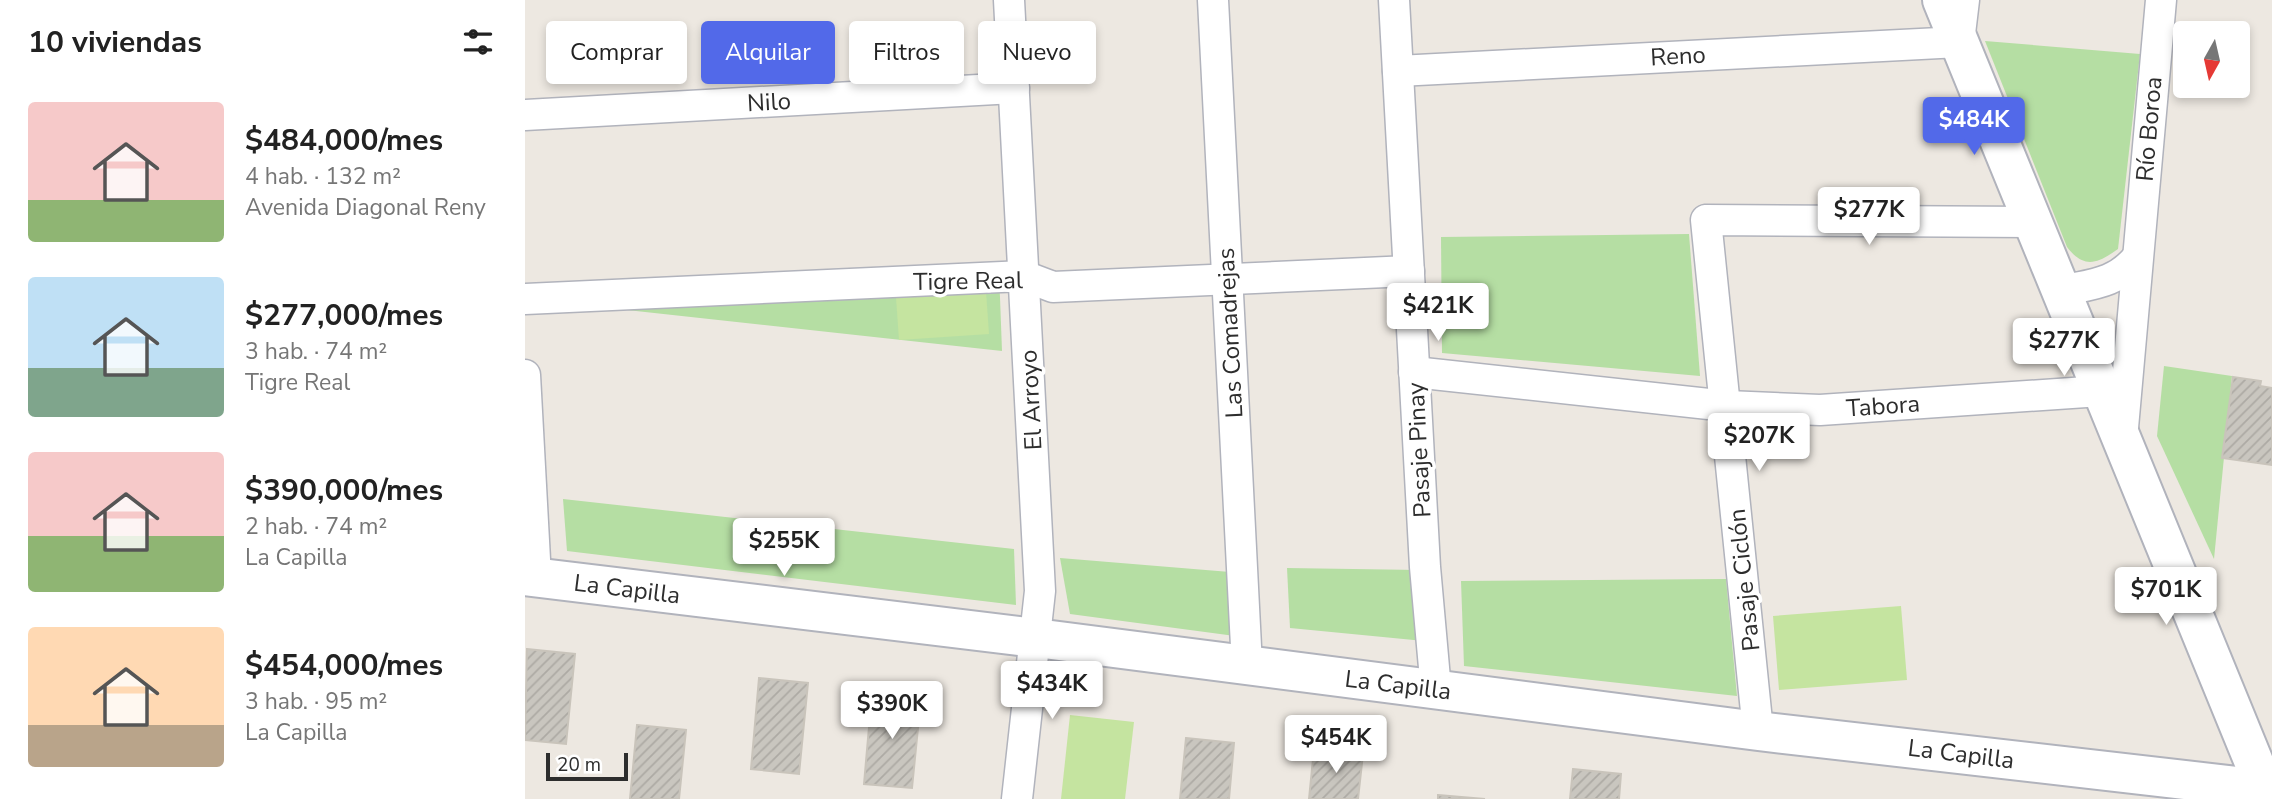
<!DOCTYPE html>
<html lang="es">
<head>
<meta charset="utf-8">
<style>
	:root { --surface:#fff; --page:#f6f6f6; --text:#222; --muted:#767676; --accent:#5269e9 }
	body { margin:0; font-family:"Nunito Sans",sans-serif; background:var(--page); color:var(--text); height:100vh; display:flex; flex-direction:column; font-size:26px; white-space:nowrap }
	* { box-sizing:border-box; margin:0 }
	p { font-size:23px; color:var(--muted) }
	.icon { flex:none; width:38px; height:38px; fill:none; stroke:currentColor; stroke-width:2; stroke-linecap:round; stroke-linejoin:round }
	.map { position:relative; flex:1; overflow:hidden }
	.panel { display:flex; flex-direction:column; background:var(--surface); width:525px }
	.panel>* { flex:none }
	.guide { position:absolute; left:21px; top:21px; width:665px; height:63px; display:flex; gap:14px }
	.needle { width:46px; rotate:188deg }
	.controls { position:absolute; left:1648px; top:21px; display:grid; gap:14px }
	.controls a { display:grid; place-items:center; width:77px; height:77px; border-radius:7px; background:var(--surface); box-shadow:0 4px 10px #0003; font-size:35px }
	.scale { position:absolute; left:21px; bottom:18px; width:82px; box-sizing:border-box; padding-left:7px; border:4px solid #2d2d2d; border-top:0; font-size:19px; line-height:24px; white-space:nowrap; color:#2d2d2d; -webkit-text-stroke:5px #fff; paint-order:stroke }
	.price { position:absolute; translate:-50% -60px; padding:0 16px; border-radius:7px; background:#fff; color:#222; font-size:23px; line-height:46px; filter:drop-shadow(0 2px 4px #0008) }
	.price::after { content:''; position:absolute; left:50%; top:42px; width:21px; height:16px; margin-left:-10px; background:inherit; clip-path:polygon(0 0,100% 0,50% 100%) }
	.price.current { background:var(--accent); color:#fff }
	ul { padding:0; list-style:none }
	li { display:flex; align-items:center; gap:21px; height:175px; padding:0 28px }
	li span { display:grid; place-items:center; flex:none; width:196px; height:140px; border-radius:7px; color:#555 }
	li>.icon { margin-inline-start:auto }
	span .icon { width:84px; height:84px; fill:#fffc; stroke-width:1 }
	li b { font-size:30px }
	h2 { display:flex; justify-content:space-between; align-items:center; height:84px; padding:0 28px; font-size:30px }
	.tag { padding:0 24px; border-radius:7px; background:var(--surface); box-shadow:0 4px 10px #0003; font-size:24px; line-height:63px }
	.tag.current { background:var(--accent); color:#fff }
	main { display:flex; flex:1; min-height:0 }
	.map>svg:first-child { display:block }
</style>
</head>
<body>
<main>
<section class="panel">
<h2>10 viviendas<svg class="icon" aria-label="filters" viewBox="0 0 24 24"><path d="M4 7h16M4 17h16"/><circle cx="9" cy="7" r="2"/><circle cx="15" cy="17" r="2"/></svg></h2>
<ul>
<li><span style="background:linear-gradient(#f6c9c9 70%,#8fb573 0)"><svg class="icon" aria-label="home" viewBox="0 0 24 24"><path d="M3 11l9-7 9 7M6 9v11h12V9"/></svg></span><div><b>$484,000/mes</b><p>4 hab. · 132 m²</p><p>Avenida Diagonal Reny</p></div></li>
<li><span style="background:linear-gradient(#bfe0f5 65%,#7fa58c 0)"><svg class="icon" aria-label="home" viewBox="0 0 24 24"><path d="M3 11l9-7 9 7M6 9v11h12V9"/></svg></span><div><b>$277,000/mes</b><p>3 hab. · 74 m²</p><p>Tigre Real</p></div></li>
<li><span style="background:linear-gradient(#f6c9c9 60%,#8fb573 0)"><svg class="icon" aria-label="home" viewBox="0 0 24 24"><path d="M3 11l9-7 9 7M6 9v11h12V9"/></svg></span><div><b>$390,000/mes</b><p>2 hab. · 74 m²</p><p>La Capilla</p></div></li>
<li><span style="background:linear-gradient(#ffd9b3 70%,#b9a48a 0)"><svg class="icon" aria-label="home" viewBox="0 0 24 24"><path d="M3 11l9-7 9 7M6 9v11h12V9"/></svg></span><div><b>$454,000/mes</b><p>3 hab. · 95 m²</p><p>La Capilla</p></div></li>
</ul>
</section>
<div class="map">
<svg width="1747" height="799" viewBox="0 0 1747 799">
	<defs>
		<pattern id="building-hatch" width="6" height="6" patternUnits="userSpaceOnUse" patternTransform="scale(1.75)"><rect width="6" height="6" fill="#c9c6bf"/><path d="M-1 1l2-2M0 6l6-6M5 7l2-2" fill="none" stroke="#adaaa4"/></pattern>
	</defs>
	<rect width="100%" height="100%" fill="#ede8e1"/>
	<g fill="#b5dea3">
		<path d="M1460,41L1615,54L1593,249C1572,264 1559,269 1542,247Z"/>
		<path d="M1164,234L1175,376L917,353L916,237Z"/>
		<path d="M474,271L477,351L47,304Z"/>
		<path d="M1639,366L1707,376L1689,559L1632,436Z"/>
		<path d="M38,499L489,549L491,605L42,551Z"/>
		<path d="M535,558L705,572L710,636L545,614Z"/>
		<path d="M762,568L894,570L899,641L765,628Z"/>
		<path d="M1201,579L1212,696L939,666L936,581Z"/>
	</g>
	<g fill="#c5e4a0">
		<path d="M460,277L464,334L374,340L370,283Z"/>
		<path d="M1376,606L1382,680L1254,690L1248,616Z"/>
		<path d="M545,715L609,722L600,799H536Z"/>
	</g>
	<g fill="url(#building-hatch)" stroke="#c9c4bb" stroke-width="2">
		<path d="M1708,377L1736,381L1735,386L1747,388V465L1697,458Z"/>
		<path d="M2,649L50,654L41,744L0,740Z"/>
		<path d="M234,678L283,683L274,774L226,769Z"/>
		<path d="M347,693L396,698L387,788L339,784Z"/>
		<path d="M112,725L161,730L154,799H105Z"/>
		<path d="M661,738L709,743L704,799H655Z"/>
		<path d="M789,749L838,754L833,799H784Z"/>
		<path d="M1048,769L1096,774L1094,799H1045Z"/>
		<path d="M913,795L960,799H913Z"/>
	</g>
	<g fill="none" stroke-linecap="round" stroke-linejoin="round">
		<defs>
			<g id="street">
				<path d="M484,0L515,591L492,799"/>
				<path d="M688,0L722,666"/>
				<path d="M869,0L900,567L911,690"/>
				<path d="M873,71L1434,42L1439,0"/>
				<path d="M0,115L489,88"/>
				<path d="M1536,291C1567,284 1590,284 1612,258"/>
				<path d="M0,299L499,276L528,287L884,271"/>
				<path d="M889,372L1202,406L1295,410L1576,391"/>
				<path d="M0,375L11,578"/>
				<path d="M1597,439L1636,0"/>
				<path d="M1233,731L1181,220L1507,222"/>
			</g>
			<g id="secondary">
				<path d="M1417,0L1744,799"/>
				<path d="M0,576L511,638L1233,731L1747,790"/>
			</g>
		</defs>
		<use href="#street" stroke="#b1b3bc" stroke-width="33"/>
		<use href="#secondary" stroke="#b1b3bc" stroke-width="42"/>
		<use href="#street" stroke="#fff" stroke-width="30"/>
		<use href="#secondary" stroke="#fff" stroke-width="38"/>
	</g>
	<g text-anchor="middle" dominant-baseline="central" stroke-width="7" stroke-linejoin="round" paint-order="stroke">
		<g font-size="24" fill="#2d2d2d" stroke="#fff">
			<text transform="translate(1153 56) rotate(-3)">Reno</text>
			<text transform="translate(244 102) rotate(-3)">Nilo</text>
			<text transform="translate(1624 129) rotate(-85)">Río Boroa</text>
			<text transform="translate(443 281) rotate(-1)">Tigre Real</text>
			<text transform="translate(705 333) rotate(-93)">Las Comadrejas</text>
			<text transform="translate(506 400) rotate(-93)">El Arroyo</text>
			<text transform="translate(1358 406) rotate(-4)">Tabora</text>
			<text transform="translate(894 450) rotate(-93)">Pasaje Pinay</text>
			<text transform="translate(1219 580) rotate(-96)">Pasaje Ciclón</text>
			<text transform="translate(102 589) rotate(7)">La Capilla</text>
			<text transform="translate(873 685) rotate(7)">La Capilla</text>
			<text transform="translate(1436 754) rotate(7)">La Capilla</text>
		</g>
	</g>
</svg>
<div class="controls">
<a><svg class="needle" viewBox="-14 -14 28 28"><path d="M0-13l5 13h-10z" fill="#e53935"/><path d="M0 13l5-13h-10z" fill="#767676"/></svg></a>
</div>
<div class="scale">20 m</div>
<b class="price current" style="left:1449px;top:157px">$484K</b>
<b class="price" style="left:1344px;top:247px">$277K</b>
<b class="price" style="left:913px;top:343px">$421K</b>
<b class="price" style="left:1539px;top:378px">$277K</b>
<b class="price" style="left:1234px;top:473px">$207K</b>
<b class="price" style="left:259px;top:578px">$255K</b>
<b class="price" style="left:1641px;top:627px">$701K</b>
<b class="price" style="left:527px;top:721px">$434K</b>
<b class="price" style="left:367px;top:741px">$390K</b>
<b class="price" style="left:811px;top:775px">$454K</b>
<div class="guide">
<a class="tag">Comprar</a>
<a class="tag current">Alquilar</a>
<a class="tag">Filtros</a>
<a class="tag">Nuevo</a>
</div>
</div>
</main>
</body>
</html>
